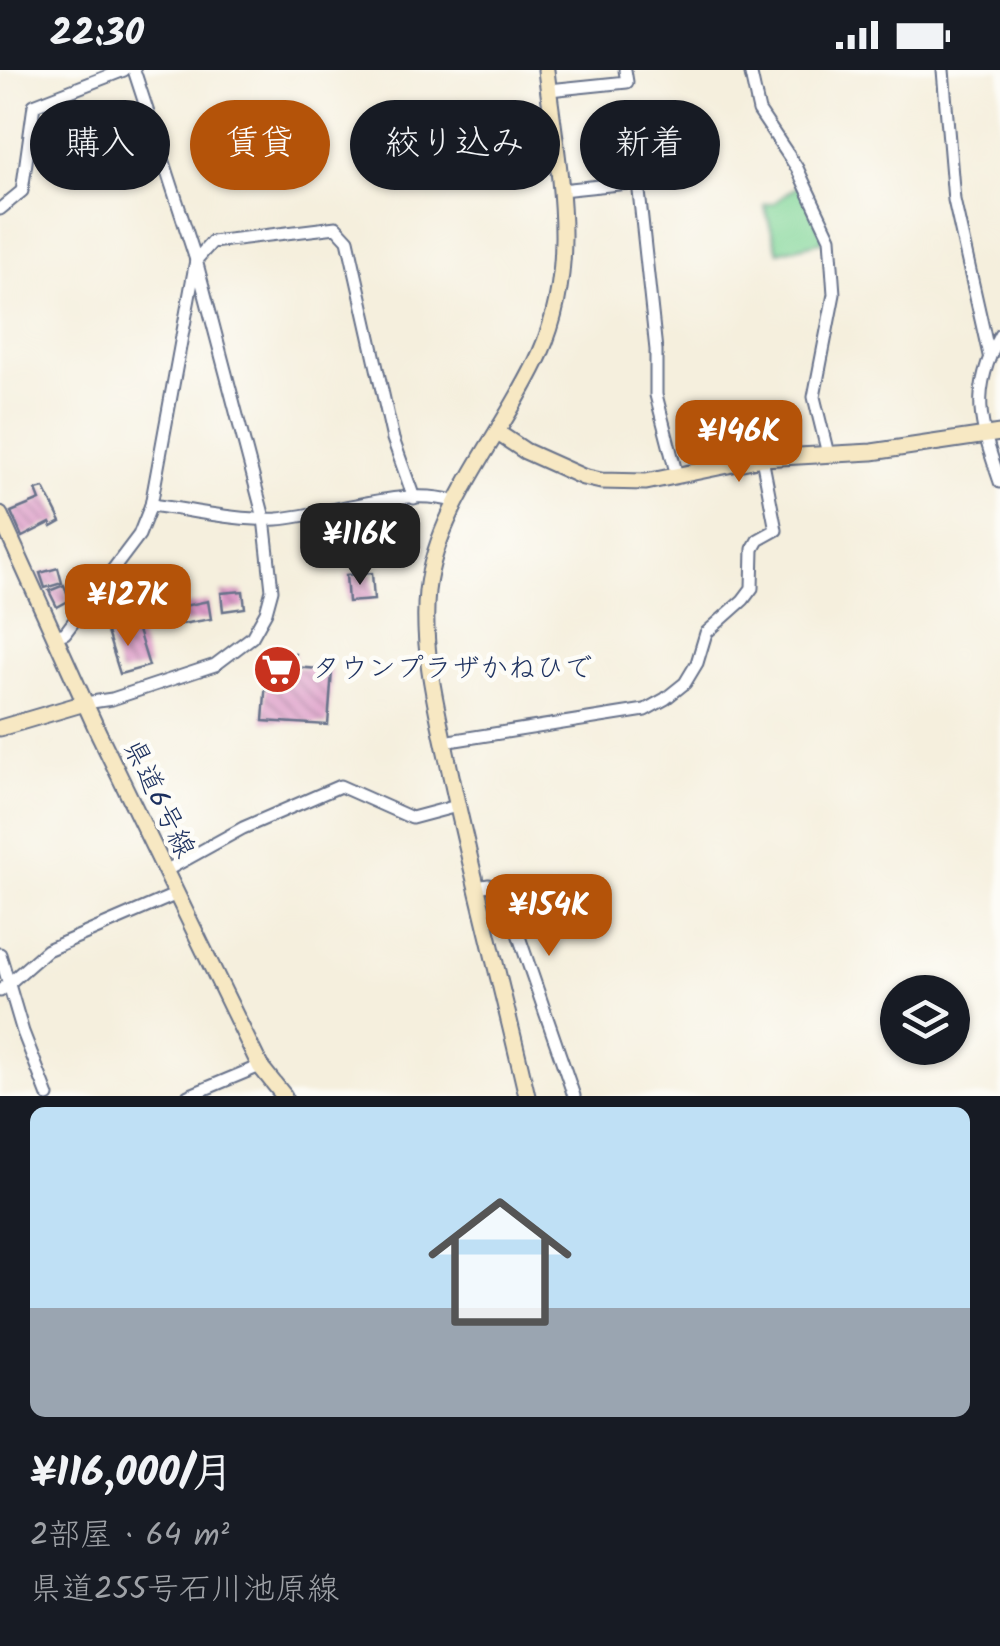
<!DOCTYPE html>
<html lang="ja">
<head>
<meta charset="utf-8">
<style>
	:root { --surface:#171b24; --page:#242831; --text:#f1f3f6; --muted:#9ea1a6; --accent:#b45309 }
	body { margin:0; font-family:Kalam,"Klee One",sans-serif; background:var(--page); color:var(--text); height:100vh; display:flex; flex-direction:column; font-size:38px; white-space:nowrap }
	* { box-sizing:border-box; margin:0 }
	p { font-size:32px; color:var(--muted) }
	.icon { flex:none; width:55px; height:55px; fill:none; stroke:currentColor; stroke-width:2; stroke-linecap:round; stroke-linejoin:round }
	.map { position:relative; height:1026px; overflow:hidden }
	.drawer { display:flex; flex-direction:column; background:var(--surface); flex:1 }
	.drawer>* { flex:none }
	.banner { position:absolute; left:30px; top:30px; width:940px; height:90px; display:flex; gap:20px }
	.fabs { position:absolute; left:880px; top:905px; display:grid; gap:20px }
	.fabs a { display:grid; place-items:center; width:90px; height:90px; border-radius:50%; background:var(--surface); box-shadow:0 2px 8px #0004; font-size:50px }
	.price { position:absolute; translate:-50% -85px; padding:0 22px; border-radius:20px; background:var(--accent); color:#fff; font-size:32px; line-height:65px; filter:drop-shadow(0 2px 5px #0008) }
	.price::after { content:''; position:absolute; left:50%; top:60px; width:30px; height:22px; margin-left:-15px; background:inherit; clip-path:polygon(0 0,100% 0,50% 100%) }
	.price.current { background:#222; color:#fff }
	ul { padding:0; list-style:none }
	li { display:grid; align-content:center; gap:20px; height:530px; padding:0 30px }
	li span { display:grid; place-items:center; height:310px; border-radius:15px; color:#555 }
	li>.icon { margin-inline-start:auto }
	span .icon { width:180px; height:180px; fill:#fffc; stroke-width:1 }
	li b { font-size:42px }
	.chip { padding:0 35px; border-radius:45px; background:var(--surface); box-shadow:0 2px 8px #0004; font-size:35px; line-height:90px }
	.chip.current { background:var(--accent); color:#fff }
	.status { display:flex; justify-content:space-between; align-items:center; height:70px; padding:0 50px; background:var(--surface); direction:ltr }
	.status svg { height:28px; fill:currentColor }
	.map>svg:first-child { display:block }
</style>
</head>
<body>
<div class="status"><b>22:30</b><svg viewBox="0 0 49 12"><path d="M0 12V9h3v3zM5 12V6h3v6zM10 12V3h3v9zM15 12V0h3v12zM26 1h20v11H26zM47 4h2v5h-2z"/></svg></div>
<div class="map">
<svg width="1000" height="1026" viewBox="0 0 1000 1026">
	<defs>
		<pattern id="building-back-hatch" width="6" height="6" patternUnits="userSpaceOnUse" patternTransform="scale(2.5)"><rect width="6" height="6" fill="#dd9bc7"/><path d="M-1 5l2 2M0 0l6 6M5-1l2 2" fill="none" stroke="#b27fa5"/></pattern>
	</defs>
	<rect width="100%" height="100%" fill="#fdfcf7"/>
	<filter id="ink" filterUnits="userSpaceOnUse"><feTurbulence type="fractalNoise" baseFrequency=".01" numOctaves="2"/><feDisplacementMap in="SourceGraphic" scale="20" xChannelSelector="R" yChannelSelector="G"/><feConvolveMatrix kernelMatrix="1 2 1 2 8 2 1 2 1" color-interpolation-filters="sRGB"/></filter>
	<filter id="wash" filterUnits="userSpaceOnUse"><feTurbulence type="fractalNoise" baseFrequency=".0048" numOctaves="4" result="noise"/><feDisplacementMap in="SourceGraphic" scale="40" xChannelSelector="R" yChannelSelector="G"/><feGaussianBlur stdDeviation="2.25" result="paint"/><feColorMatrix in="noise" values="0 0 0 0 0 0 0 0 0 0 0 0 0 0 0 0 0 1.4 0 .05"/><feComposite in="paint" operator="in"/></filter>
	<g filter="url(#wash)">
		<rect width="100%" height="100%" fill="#f5efdd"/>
		<path fill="#81d698" stroke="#4e827b" stroke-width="2.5" d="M800,114L825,171L778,182L764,135L774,133Z"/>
		<g id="blocks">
			<g fill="url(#building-back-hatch)">
				<path d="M44,418L61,452L52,457L50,453L22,467L11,442L40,430L36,420Z"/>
				<path d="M58,498L62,513L45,518L40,503Z"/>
				<path d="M372,503L374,530L348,532L346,505Z"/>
				<path d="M64,515L70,530L57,537L49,521Z"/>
				<path d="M243,521L245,538L223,541L221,523Z"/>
				<path d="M208,531L211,549L182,554L179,537Z"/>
				<path d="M136,554L149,596L120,604L107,562Z"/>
				<path d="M268,582L295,584L294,597L332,600L328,655L263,651Z"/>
			</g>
		</g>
	</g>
	<g filter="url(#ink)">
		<use href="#blocks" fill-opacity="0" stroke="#67728a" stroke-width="2.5"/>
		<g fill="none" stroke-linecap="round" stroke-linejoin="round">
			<defs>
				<g id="street">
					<path d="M750,0L759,41L797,98L830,168L834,224L814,327L828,384"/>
					<path d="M943,0L954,130L989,285"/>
					<path d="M549,20L627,12L625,0"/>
					<path d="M561,120L638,112L656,280V325L677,406"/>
					<path d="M0,139L22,121L34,35L124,0"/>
					<path d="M1000,265C969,323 980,353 1000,412"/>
					<path d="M151,435C192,440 236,451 277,449C331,445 404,415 456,432"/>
					<path d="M55,566L65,563L139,465L151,435L196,190L212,172L336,157L348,170L393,369L414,428"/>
					<path d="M85,633L112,629L215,595L252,567L266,542L272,520L264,448L196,190L134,0"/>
					<path d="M443,672L645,640L665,629L685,613L697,593L706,563L743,530L752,518L753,479L758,470L776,460L762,388"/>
					<path d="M165,801L243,758L340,716L412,748L457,736"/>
					<path d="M477,817L489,815L505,826L574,1026"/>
					<path d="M0,884L23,962L48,1026"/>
					<path d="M0,921L47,880L177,824"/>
					<path d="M188,1026L260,996"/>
				</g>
				<g id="secondary">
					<path d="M498,363L525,381L583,407L601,411L646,412L762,388L872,382L1000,363"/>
					<path d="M0,445L98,662L260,996L284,1026"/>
					<path d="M0,658L85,633"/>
					<path d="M527,1026C502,917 473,810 450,701C438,644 421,581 427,521C437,435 505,362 540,284C581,192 557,95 546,0"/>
				</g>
			</defs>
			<use href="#street" stroke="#67728a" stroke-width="15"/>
			<use href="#secondary" stroke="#67728a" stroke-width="19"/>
			<use href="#street" stroke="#fff" stroke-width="11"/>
			<use href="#secondary" stroke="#f7e8c3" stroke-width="15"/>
		</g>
	</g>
	<defs>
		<symbol id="supermarket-disc" viewBox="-11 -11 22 22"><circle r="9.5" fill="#c8321e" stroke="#fdfcf7"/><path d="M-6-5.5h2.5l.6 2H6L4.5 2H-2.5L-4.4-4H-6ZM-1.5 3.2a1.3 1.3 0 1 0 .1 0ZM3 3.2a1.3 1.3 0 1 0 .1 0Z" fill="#fff"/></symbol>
	</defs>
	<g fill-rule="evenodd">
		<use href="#supermarket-disc" x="250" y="572" width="55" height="55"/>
	</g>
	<g text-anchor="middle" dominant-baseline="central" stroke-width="9" stroke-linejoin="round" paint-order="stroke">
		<g font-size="28" fill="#1b2f5e" stroke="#fdfcf7" text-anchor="start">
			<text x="312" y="599">タウンプラザかねひで</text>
		</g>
		<g font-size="28" fill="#1b2f5e" stroke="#fdfcf7">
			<text transform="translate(158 729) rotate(64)">県道6号線</text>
		</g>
	</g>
</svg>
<div class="fabs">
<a><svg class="icon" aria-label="layers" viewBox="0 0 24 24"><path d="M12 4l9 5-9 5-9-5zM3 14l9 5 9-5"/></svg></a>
</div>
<b class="price" style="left:739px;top:415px">¥146K</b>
<b class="price current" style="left:360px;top:518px">¥116K</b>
<b class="price" style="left:128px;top:579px">¥127K</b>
<b class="price" style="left:549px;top:889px">¥154K</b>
<div class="banner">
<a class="chip">購入</a>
<a class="chip current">賃貸</a>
<a class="chip">絞り込み</a>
<a class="chip">新着</a>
</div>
</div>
<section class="drawer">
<ul>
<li><span style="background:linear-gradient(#bfe0f5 65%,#9aa5b1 0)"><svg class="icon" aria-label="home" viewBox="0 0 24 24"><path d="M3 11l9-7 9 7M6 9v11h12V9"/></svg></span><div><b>¥116,000/月</b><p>2部屋 · 64 m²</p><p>県道255号石川池原線</p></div></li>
</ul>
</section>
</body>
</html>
